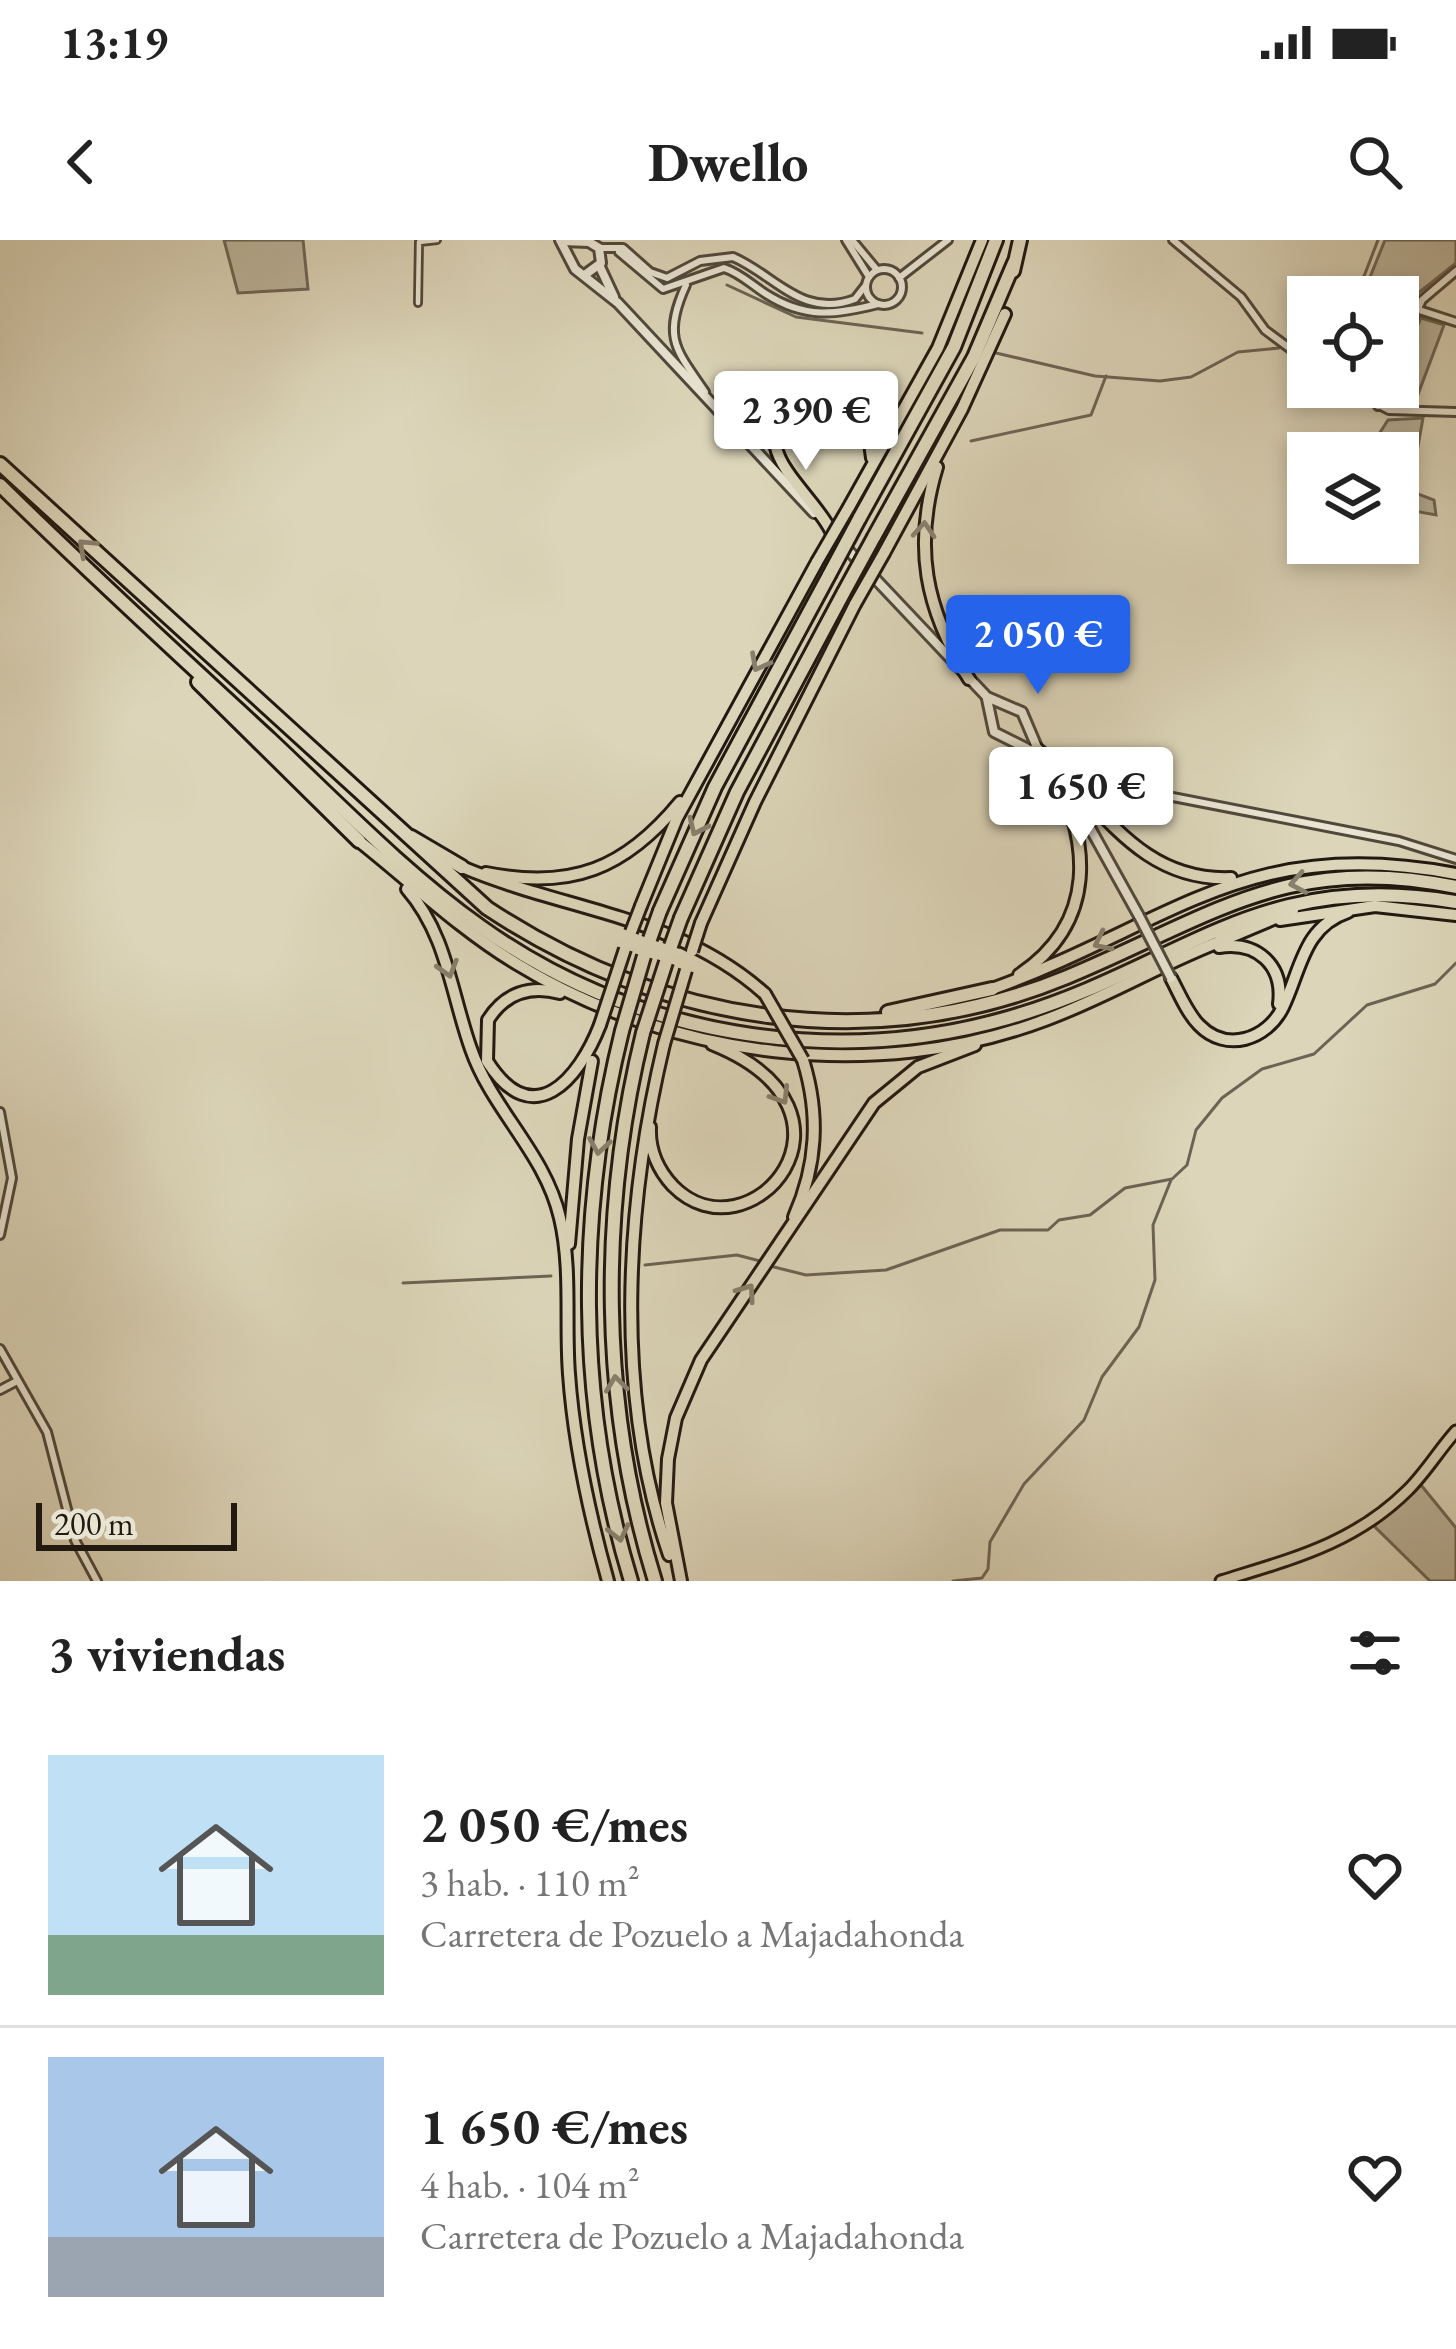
<!DOCTYPE html>
<html lang="es">
<head>
<meta charset="utf-8">
<style>
	:root { --surface:#fff; --page:#f2f2f2; --text:#222; --muted:#767676; --line:#e0e0e0; --accent:#2563eb }
	body { margin:0; font-family:"EB Garamond",serif; background:var(--page); color:var(--text); height:100vh; display:flex; flex-direction:column; font-size:45px; white-space:nowrap }
	* { box-sizing:border-box; margin:0 }
	p { font-size:39px; color:var(--muted) }
	.icon { flex:none; width:66px; height:66px; fill:none; stroke:currentColor; stroke-width:2; stroke-linecap:round; stroke-linejoin:round }
	.map { position:relative; height:1341px; overflow:hidden }
	.drawer { display:flex; flex-direction:column; background:var(--surface); flex:1 }
	.drawer>* { flex:none }
	.buttons { position:absolute; left:1287px; top:36px; display:grid; gap:24px }
	.buttons a { display:grid; place-items:center; width:132px; height:132px; border-radius:0px; background:var(--surface); box-shadow:0 6px 18px #0003; font-size:60px }
	.scale { position:absolute; left:36px; bottom:30px; width:201px; box-sizing:border-box; padding-left:12px; border:6px solid #221911; border-top:0; font-size:33px; line-height:42px; white-space:nowrap; color:#221911; -webkit-text-stroke:9px #e8e4d2; paint-order:stroke }
	.price { position:absolute; translate:-50% -102px; padding:0 27px; border-radius:12px; background:#fff; color:#222; font-size:39px; line-height:78px; filter:drop-shadow(0 3px 6px #0008) }
	.price::after { content:''; position:absolute; left:50%; top:72px; width:36px; height:27px; margin-left:-18px; background:inherit; clip-path:polygon(0 0,100% 0,50% 100%) }
	.price.current { background:var(--accent); color:#fff }
	ul { padding:0; list-style:none }
	li { display:flex; align-items:center; gap:36px; height:300px; padding:0 48px }
	li+li { border-top:3px solid var(--line) }
	li span { display:grid; place-items:center; flex:none; width:336px; height:240px; border-radius:0px; color:#555 }
	li>.icon { margin-inline-start:auto }
	span .icon { width:144px; height:144px; fill:#fffc; stroke-width:1 }
	li b { font-size:51px }
	h2 { display:flex; justify-content:space-between; align-items:center; height:144px; padding:0 48px; font-size:51px }
	.status { display:flex; justify-content:space-between; align-items:center; height:84px; padding:0 60px; background:var(--surface); direction:ltr }
	.status svg { height:33px; fill:currentColor }
	header { display:flex; justify-content:space-between; align-items:center; height:156px; padding:0 48px; background:var(--surface); font-size:54px; font-weight:700 }
	.map>svg:first-child { display:block }
</style>
</head>
<body>
<div class="status"><b>13:19</b><svg viewBox="0 0 49 12"><path d="M0 12V9h3v3zM5 12V6h3v6zM10 12V3h3v9zM15 12V0h3v12zM26 1h20v11H26zM47 4h2v5h-2z"/></svg></div>
<header><svg class="icon" aria-label="back" viewBox="0 0 24 24"><path d="M15 5l-7 7 7 7"/></svg>Dwello<svg class="icon" aria-label="search" viewBox="0 0 24 24"><circle cx="10" cy="10" r="6"/><path d="M15 15l6 6"/></svg></header>
<div class="map">
<svg width="1456" height="1341" viewBox="0 0 1456 1341">
	<rect width="100%" height="100%" fill="#dcd5b9"/>
	<filter id="stains"><feTurbulence type="fractalNoise" baseFrequency=".00167" numOctaves="4"/><feColorMatrix values="0 0 0 0 .2 0 0 0 0 .09 0 0 0 0 .02 0 0 0 .5 -.17"/></filter>
	<radialGradient id="worn" r=".72"><stop offset=".6" stop-color="#630" stop-opacity="0"/><stop offset="1" stop-color="#630" stop-opacity=".3"/></radialGradient>
	<g fill="#bcb59c" stroke="#6f6756" stroke-width="3">
		<path d="M224,0H303L308,49L238,53Z"/>
		<path d="M1385,0H1456V23L1417,54L1398,90V57H1362Z"/>
		<path d="M1421,78L1444,85L1417,157L1389,152L1398,147V127Z"/>
		<path d="M1423,178L1410,251L1434,260L1436,275L1398,268V213H1367L1388,180Z"/>
		<path d="M1421,1245L1456,1288V1341H1430L1374,1286Z"/>
	</g>
	<g fill="none" stroke-linecap="round" stroke-linejoin="round">
		<g stroke="#6c6354" stroke-width="3">
			<path d="M727,45L796,77L922,93"/>
			<path d="M1356,57L1378,0"/>
			<path d="M1290,103L1308,94"/>
			<path d="M996,113L1095,136L1160,141L1191,137L1238,112L1279,108"/>
			<path d="M867,174L889,175"/>
			<path d="M837,182L859,180"/>
			<path d="M971,201L1091,175L1106,136"/>
			<path d="M645,1025L737,1015L760,1021"/>
			<path d="M774,1027L806,1035L886,1030L1000,990H1048L1059,980L1090,975L1125,948L1172,939L1187,925L1196,890L1222,858L1262,829L1314,814L1367,765L1435,744L1456,723"/>
			<path d="M403,1043L551,1036"/>
			<path d="M953,1341L982,1338L988,1329L990,1302L1024,1244L1084,1180L1102,1137L1139,1087L1155,1040L1153,985L1171,940"/>
		</g>
		<defs>
			<path id="pedestrian" d="M418,63L419,2L437,0"/>
			<g id="minor">
				<path d="M846,0L869,37"/>
				<path d="M852,0L877,30"/>
				<path d="M1173,0L1241,57L1265,90L1308,122"/>
				<path d="M599,8H623L650,32L667,38L700,21L733,17C775,35 802,79 855,59L866,45"/>
				<path d="M619,12L663,49L724,28C740,33 752,45 766,54C805,79 835,75 878,64"/>
				<circle cx="884" cy="47" r="18"/>
				<path d="M899,38L948,0"/>
				<path d="M686,45C662,97 676,110 705,152"/>
				<path d="M1416,69L1456,82"/>
				<path d="M1398,111L1422,60L1456,31"/>
				<path d="M1345,147L1389,170L1456,172"/>
				<path d="M1378,166L1385,147"/>
				<path d="M1062,528L1106,544L1399,601L1456,619"/>
				<path d="M0,872L12,938L0,995"/>
				<path d="M0,1109L47,1192L75,1300L97,1341"/>
				<path d="M0,1150L17,1141"/>
			</g>
			<g id="tertiary">
				<path d="M560,0L575,29L618,63L814,273"/>
				<path d="M563,1L589,2L599,8L601,23L586,34"/>
				<path d="M600,27L614,57"/>
				<path d="M832,293L987,457L1022,472L1039,512"/>
				<path d="M987,459L994,492L1034,512"/>
				<path d="M1064,541L1139,676"/>
			</g>
			<path id="primary" d="M1221,1341C1291,1319 1354,1304 1408,1250C1426,1232 1439,1210 1456,1191"/>
			<g id="trunk">
				<path d="M937,227C913,306 925,369 969,439"/>
				<path d="M849,267L938,108L982,0"/>
				<path d="M832,293C812,249 729,199 809,158L844,160L867,181L872,218"/>
				<path d="M884,313L962,169L1005,74"/>
				<path d="M1036,508C1100,562 1137,642 1231,638"/>
				<path d="M359,601C412,643 459,689 517,724C671,818 875,844 1045,780C1108,757 1166,721 1229,698"/>
				<path d="M462,627C566,671 677,675 765,754"/>
				<path d="M486,633C571,650 625,629 680,562"/>
				<path d="M407,649C447,695 451,753 471,809C492,870 545,913 560,978C572,1028 565,1083 569,1134C574,1204 589,1273 608,1341"/>
				<path d="M641,666L677,578L817,322"/>
				<path d="M1280,680L1375,666L1456,675"/>
				<path d="M701,683L755,562L855,364"/>
				<path d="M1219,707C1257,701 1284,725 1279,764"/>
				<path d="M1019,735C1098,682 1091,601 1051,526"/>
				<path d="M1171,738C1179,753 1187,773 1199,785C1226,813 1267,800 1283,767C1301,730 1303,687 1348,672"/>
				<path d="M992,749C1173,683 1246,594 1456,634"/>
				<path d="M560,753C530,745 505,753 488,780L487,821C533,894 579,839 600,785"/>
				<path d="M664,804C625,967 614,1153 669,1315"/>
				<path d="M650,887C649,909 658,930 673,946C749,1023 881,872 712,804"/>
				<path d="M794,977C817,925 820,875 803,820"/>
				<path d="M569,1004L578,899L592,821"/>
				<path d="M681,1341L666,1263L668,1219L676,1178L701,1120L874,863L918,827L975,805"/>
			</g>
			<g id="motorway">
				<path d="M1013,31L1020,0"/>
				<path d="M0,224L487,668C661,783 870,818 1067,737C1211,677 1289,612 1456,647"/>
				<path d="M0,245C88,332 180,416 271,500C339,564 405,633 481,687C632,795 830,829 1008,778C1181,728 1256,628 1456,662"/>
				<path d="M859,279L954,107L996,0"/>
				<path d="M874,297L974,117L1014,23"/>
				<path d="M198,442L359,601"/>
				<path d="M411,597L462,627"/>
				<path d="M660,671L715,547L829,335"/>
				<path d="M681,678L737,552L844,352"/>
				<path d="M1221,700L1292,670"/>
				<path d="M888,772L992,749"/>
				<path d="M622,791C577,973 576,1161 631,1341"/>
				<path d="M643,793C599,972 600,1164 655,1341"/>
			</g>
		</defs>
		<use href="#pedestrian" stroke="#50483b" stroke-width="10"/>
		<use href="#minor" stroke="#50483b" stroke-width="12"/>
		<use href="#tertiary" stroke="#50483b" stroke-width="14"/>
		<use href="#primary" stroke="#221911" stroke-width="15"/>
		<use href="#trunk" stroke="#221911" stroke-width="16"/>
		<use href="#motorway" stroke="#221911" stroke-width="18"/>
		<use href="#pedestrian" stroke="#e8e4d2" stroke-width="4.5"/>
		<use href="#minor" stroke="#e8e4d2" stroke-width="6"/>
		<use href="#tertiary" stroke="#e8e4d2" stroke-width="8"/>
		<use href="#primary" stroke="#dcd5b9" stroke-width="9"/>
		<use href="#trunk" stroke="#dcd5b9" stroke-width="10"/>
		<use href="#motorway" stroke="#dcd5b9" stroke-width="12"/>
		<defs>
			<path id="tertiary-bridge" d="M1139,676L1171,738"/>
			<g id="trunk-bridge">
				<path d="M817,322L849,267"/>
				<path d="M855,364L884,313"/>
				<path d="M631,692L641,666"/>
				<path d="M692,711L701,683"/>
				<path d="M765,754L803,820"/>
				<path d="M600,785L625,709"/>
				<path d="M664,804L686,730"/>
			</g>
			<g id="motorway-bridge">
				<path d="M829,335L859,279"/>
				<path d="M844,352L874,297"/>
				<path d="M650,699L660,671"/>
				<path d="M671,706L681,678"/>
				<path d="M622,791L644,716"/>
				<path d="M643,793L666,722"/>
			</g>
		</defs>
		<use href="#tertiary-bridge" stroke="#50483b" stroke-width="14" stroke-linecap="butt"/>
		<use href="#trunk-bridge" stroke="#221911" stroke-width="16" stroke-linecap="butt"/>
		<use href="#motorway-bridge" stroke="#221911" stroke-width="18" stroke-linecap="butt"/>
		<use href="#tertiary-bridge" stroke="#e8e4d2" stroke-width="8"/>
		<use href="#trunk-bridge" stroke="#dcd5b9" stroke-width="10"/>
		<use href="#motorway-bridge" stroke="#dcd5b9" stroke-width="12"/>
	</g>
	<defs><path id="oneway-chevron" d="M-2-3.5L2.5 0L-2 3.5" fill="none" stroke-width="1.6" stroke-linecap="round" stroke-linejoin="round" transform="scale(3)"/></defs>
	<g stroke="#88806d">
		<use href="#oneway-chevron" transform="translate(924 290) rotate(-86)"/>
		<use href="#oneway-chevron" transform="translate(86 307) rotate(-137)"/>
		<use href="#oneway-chevron" transform="translate(759 423) rotate(118)"/>
		<use href="#oneway-chevron" transform="translate(697 587) rotate(115)"/>
		<use href="#oneway-chevron" transform="translate(1298 643) rotate(170)"/>
		<use href="#oneway-chevron" transform="translate(1102 702) rotate(154)"/>
		<use href="#oneway-chevron" transform="translate(448 729) rotate(73)"/>
		<use href="#oneway-chevron" transform="translate(781 856) rotate(58)"/>
		<use href="#oneway-chevron" transform="translate(599 906) rotate(99)"/>
		<use href="#oneway-chevron" transform="translate(747 1052) rotate(-55)"/>
		<use href="#oneway-chevron" transform="translate(616 1144) rotate(-97)"/>
		<use href="#oneway-chevron" transform="translate(619 1293) rotate(77)"/>
	</g>
	<rect width="100%" height="100%" filter="url(#stains)"/>
	<rect width="100%" height="100%" fill="url(#worn)"/>
</svg>
<div class="buttons">
<a><svg class="icon" aria-label="locate" viewBox="0 0 24 24"><circle cx="12" cy="12" r="6"/><path d="M12 2v4M12 18v4M2 12h4M18 12h4"/></svg></a>
<a><svg class="icon" aria-label="layers" viewBox="0 0 24 24"><path d="M12 4l9 5-9 5-9-5zM3 14l9 5 9-5"/></svg></a>
</div>
<div class="scale">200 m</div>
<b class="price" style="left:806px;top:233px">2 390 €</b>
<b class="price current" style="left:1038px;top:457px">2 050 €</b>
<b class="price" style="left:1081px;top:609px">1 650 €</b>
</div>
<section class="drawer">
<h2>3 viviendas<svg class="icon" aria-label="filters" viewBox="0 0 24 24"><path d="M4 7h16M4 17h16"/><circle cx="9" cy="7" r="2"/><circle cx="15" cy="17" r="2"/></svg></h2>
<ul>
<li><span style="background:linear-gradient(#bfe0f5 75%,#7fa58c 0)"><svg class="icon" aria-label="home" viewBox="0 0 24 24"><path d="M3 11l9-7 9 7M6 9v11h12V9"/></svg></span><div><b>2 050 €/mes</b><p>3 hab. · 110 m²</p><p>Carretera de Pozuelo a Majadahonda</p></div><svg class="icon" aria-label="heart" viewBox="0 0 24 24"><path d="M12 20l-8-8c-3-5 5-10 8-4 3-6 11-1 8 4z"/></svg></li>
<li><span style="background:linear-gradient(#a9c7e8 75%,#9aa5b1 0)"><svg class="icon" aria-label="home" viewBox="0 0 24 24"><path d="M3 11l9-7 9 7M6 9v11h12V9"/></svg></span><div><b>1 650 €/mes</b><p>4 hab. · 104 m²</p><p>Carretera de Pozuelo a Majadahonda</p></div><svg class="icon" aria-label="heart" viewBox="0 0 24 24"><path d="M12 20l-8-8c-3-5 5-10 8-4 3-6 11-1 8 4z"/></svg></li>
</ul>
</section>
</body>
</html>
